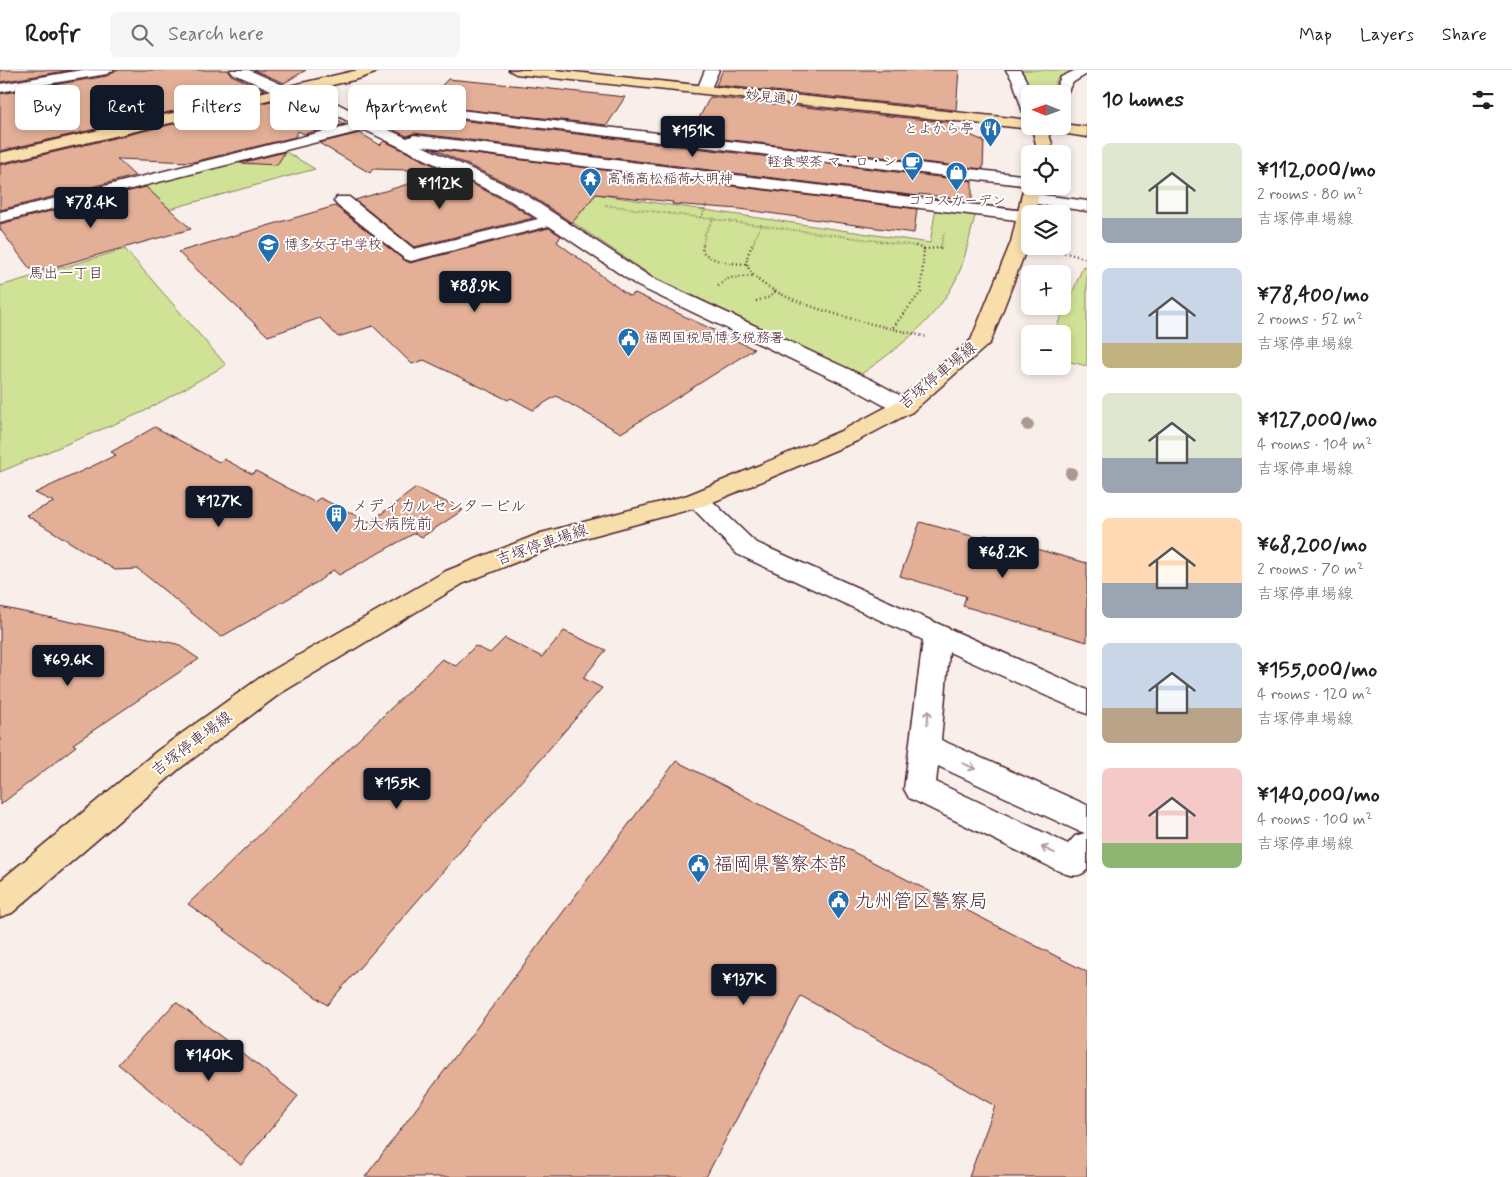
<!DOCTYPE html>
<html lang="en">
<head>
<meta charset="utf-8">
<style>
	:root { --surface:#fff; --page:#f6f6f6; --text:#202124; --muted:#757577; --line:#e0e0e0; --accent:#111827 }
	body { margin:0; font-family:Mynerve,"Klee One",sans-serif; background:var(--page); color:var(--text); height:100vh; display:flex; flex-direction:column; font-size:19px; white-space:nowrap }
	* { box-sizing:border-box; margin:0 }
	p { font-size:16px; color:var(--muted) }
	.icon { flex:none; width:28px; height:28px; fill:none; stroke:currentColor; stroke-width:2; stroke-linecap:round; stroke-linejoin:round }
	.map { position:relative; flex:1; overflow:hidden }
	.panel { display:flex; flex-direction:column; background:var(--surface); width:425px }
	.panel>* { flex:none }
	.banner { position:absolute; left:15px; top:15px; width:475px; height:45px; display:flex; gap:10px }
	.needle { width:32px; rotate:271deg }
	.tools { position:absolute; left:1021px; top:15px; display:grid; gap:10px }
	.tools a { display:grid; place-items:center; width:50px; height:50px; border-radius:8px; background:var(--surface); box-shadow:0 2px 8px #0003; font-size:25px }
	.price { position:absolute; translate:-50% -42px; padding:0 11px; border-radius:5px; background:var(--accent); color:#fff; font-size:16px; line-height:32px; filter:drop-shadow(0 1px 2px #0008) }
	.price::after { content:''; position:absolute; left:50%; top:30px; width:15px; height:11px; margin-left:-8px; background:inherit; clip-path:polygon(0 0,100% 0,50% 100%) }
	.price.active { background:#222; color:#fff }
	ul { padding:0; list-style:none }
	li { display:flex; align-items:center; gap:15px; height:125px; padding:0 15px }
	li span { display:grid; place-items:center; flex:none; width:140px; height:100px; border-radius:8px; color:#555 }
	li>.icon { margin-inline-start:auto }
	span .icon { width:60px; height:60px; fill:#fffc; stroke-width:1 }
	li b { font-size:21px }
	h2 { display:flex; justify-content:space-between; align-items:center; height:60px; padding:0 15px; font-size:21px }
	.tag { padding:0 18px; border-radius:8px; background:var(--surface); box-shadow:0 2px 8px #0003; font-size:18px; line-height:45px }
	.tag.active { background:var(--accent); color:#fff }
	header { display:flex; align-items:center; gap:30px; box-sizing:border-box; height:70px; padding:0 25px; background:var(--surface); border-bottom:1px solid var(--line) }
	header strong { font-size:24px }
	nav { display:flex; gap:28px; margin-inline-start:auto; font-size:18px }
	.search { width:350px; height:45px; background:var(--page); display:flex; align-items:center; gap:12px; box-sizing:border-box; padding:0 18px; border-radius:8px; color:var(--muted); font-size:19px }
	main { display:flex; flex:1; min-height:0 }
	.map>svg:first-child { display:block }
</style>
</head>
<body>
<header>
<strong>Roofr</strong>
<div class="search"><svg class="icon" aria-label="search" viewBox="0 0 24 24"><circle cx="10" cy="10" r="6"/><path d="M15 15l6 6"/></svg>Search here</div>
<nav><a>Map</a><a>Layers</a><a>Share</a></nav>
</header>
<main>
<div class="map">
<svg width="1087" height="1107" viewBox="0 0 1087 1107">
	<rect width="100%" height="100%" fill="#f9efea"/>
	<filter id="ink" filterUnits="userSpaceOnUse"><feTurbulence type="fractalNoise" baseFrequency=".02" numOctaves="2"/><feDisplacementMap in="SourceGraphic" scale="10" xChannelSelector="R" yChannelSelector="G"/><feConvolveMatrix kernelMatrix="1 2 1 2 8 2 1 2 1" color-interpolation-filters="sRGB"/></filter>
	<g filter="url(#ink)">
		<g fill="#d0e296" stroke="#8d8060">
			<path d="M1022,0H1073L1057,9L1051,24H1033Z"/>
			<path d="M281,79L315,99L133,149L107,123Z"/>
			<path d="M554,118L930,173L936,137L976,142C971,161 967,180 961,198C943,245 899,278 860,305L652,206L538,129Z"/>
			<path d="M125,179L226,295L143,342L0,402V216Z"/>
			<path d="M1087,195V296L1063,290L1062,264H1053L1072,224L1083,196L1086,197Z"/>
		</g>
		<g fill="#e3af96" stroke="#4a1f2b">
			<path d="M0,0H71L0,12Z"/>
			<path d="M116,0H228L231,5L265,20L0,81V24L107,6Z"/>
			<path d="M254,0H306L284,13Z"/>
			<path d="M723,0H959L956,40L716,15Z"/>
			<path d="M448,9L533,17L625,27L607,55L423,35Z"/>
			<path d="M296,25L345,54L304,64L298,61L295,67L193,92L117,89L135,106L0,140V95Z"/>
			<path d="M710,27L955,53L954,58L984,71L983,99L681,64L690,51L697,52Z"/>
			<path d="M425,46L972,111V130L919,124L918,126L414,63L407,66L394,60L401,52Z"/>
			<path d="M360,63L380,75L384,71L445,101L373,99L370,103L319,73Z"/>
			<path d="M434,79L917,139L914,163L739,139L672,134L673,132L596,124L572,153L524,121Z"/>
			<path d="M285,82L277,95L240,93Z"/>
			<path d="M448,102L510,133L533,148L414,177L355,130Z"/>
			<path d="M146,117L191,159L40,201L37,197L30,199L0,159V154Z"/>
			<path d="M335,136L404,190L410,193L549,158L561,166L557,172L629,226L635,223L754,279L621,363L556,326L533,340L511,328L508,330L424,290L412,294L373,256L338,267L320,248L268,266L178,182Z"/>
			<path d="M155,357L219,392L224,389L252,404L256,401L314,432L320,428L370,452L416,418L463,440L422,467L415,463L339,505L333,500L319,511L221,567L138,499L115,500L26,445L54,432L35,423L116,385L111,382Z"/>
			<path d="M920,452L983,469L985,465L1087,493V572L963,536L966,526L900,506Z"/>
			<path d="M0,537L177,574L199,589L73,674L76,676L0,735Z"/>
			<path d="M564,561L606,580L583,608L602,618L327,935L188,834L442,589L456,596L475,576L490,583L505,568L542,587Z"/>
			<path d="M676,691L1087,902V1107H969L995,1036L801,926L706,1107H365Z"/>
			<path d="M176,932L298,1026L241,1095L118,994Z"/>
		</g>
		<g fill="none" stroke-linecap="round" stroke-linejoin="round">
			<defs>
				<g id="minor">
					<path d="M82,0H114L107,4L0,22V14Z"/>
					<path d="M230,0H249L292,19L299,15L304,16L369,50L425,36L1030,106V116L425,44L380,56L407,68L414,65L1025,141L1032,144H1030V150L1025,151L422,76L523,123L652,208L872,310L912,332L915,337L912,342L904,344L896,342L856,320L638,216L549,156L411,191L405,189L337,135L334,131L337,127H349L414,179L538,149L511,131L365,60L0,152V142L353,54L294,22L287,26L282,25L232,3Z"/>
					<path d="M705,0H719L709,23H699L697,20Z"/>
					<path d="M1006,0H1020C1032,18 1030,26 1030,46L1025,45L1023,42L1013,11Z"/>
					<path d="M1076,0H1087V4L1072,13L1065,27L1062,28V24H1053L1061,7Z"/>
					<path d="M1029,123L1087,131V141L1023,132L1021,128L1023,124Z"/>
					<path d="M697,422L706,425L755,472L1087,620V644L949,582L941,670L1087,735V800C1079,808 1071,806 1061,802L909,728L904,719L923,570L737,484L685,430L688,425ZM938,696L1076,760L1085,763L1075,766L1068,774L936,712Z"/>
				</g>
				<g id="major">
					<path d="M358,0H377L375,3L358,9L0,93V83Z"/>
					<path d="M509,0H555L1030,50V56H1062V54L1087,57V67L1048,61L1052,74L1049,84H1033L1036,74L1032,59L516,4Z"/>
					<path d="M1030,111V116H1040L1035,144H1030L1029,172L990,273L912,342L857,371L706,435L559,475L464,513L281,623L179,699L12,843L0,847V811L157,681L261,607L446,501L541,463L688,425L841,361L896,332L971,270L1011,172L1024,116Z"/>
				</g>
			</defs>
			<use href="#minor" stroke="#4a1f2b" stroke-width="3"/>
			<use href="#major" stroke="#4a1f2b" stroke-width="3"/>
			<g stroke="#4a1f2b" stroke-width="2" stroke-dasharray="0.5 2" stroke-linecap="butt">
				<path d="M605,135L916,176"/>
				<path d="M702,147L707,134"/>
				<path d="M703,176L705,163L714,148"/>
				<path d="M752,176L761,154"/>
				<path d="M941,176L944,163"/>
			</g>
			<g stroke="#4a1f2b" stroke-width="2.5" stroke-dasharray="1 3" stroke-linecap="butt">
				<path d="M703,175L702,181C714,193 731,193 747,194"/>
				<path d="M752,175C750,180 746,187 747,193C753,232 892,258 927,267"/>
				<path d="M1049,178L1087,189"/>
				<path d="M924,179L940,178L941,175"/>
				<path d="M718,216L729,208L753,206"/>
				<path d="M756,231L770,227L774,222"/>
				<path d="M893,257L921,222L924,179L913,175"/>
			</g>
			<use href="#minor" fill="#fff" fill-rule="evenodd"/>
			<use href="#major" fill="#f8deab" fill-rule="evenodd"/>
		</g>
		<g fill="#ab9890">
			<circle cx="1028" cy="355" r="6"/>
			<circle cx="1071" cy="403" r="6"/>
		</g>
		<defs><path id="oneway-shaft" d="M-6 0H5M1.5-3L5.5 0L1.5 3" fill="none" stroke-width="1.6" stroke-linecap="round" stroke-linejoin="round" transform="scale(1.25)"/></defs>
		<g stroke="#ae9aa0">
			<use href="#oneway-shaft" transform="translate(928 647) rotate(-84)"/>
			<use href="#oneway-shaft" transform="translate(969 696) rotate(24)"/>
			<use href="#oneway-shaft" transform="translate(1048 780) rotate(-155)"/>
		</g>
	</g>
	<defs>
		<symbol id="restaurant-pin" viewBox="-11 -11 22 30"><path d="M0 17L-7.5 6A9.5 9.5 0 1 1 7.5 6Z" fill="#1f6fb2" stroke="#fff"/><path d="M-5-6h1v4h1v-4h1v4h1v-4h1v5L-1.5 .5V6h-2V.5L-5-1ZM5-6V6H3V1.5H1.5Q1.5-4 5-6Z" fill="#fff"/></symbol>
		<symbol id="cafe-pin" viewBox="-11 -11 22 30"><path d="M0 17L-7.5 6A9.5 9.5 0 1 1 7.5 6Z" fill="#1f6fb2" stroke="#fff"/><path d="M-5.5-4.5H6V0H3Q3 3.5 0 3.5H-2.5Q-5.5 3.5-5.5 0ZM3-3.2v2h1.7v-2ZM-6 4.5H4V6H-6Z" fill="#fff"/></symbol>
		<symbol id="shop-pin" viewBox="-11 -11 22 30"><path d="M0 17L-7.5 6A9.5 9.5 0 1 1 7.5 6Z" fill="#1f6fb2" stroke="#fff"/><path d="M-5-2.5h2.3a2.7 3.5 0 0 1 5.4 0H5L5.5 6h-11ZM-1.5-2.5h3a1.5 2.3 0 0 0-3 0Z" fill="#fff"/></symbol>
		<symbol id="temple-pin" viewBox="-11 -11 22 30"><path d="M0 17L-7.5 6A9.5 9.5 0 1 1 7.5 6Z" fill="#1f6fb2" stroke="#fff"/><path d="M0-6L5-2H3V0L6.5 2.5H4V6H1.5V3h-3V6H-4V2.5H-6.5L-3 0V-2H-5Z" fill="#fff"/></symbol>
		<symbol id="school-pin" viewBox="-11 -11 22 30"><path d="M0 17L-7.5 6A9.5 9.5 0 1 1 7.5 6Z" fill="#1f6fb2" stroke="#fff"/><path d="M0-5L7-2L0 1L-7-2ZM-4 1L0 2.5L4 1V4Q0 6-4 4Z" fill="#fff"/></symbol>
		<symbol id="civic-pin" viewBox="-11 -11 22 30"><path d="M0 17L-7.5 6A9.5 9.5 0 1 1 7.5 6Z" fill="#1f6fb2" stroke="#fff"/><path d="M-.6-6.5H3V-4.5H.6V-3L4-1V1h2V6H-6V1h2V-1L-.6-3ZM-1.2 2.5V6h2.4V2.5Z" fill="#fff"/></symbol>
		<symbol id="building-pin" viewBox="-11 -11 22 30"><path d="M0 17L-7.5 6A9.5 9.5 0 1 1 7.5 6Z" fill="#1f6fb2" stroke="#fff"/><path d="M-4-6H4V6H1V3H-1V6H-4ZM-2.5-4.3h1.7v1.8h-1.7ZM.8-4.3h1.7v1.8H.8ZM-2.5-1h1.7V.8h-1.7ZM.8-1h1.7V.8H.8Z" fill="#fff"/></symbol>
	</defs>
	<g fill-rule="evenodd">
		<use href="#restaurant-pin" x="978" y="46" width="25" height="34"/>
		<use href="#cafe-pin" x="900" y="80" width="25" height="34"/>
		<use href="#shop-pin" x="944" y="90" width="25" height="34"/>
		<use href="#temple-pin" x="578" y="96" width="25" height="34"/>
		<use href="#school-pin" x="256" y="162" width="25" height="34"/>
		<use href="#civic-pin" x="616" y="256" width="25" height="34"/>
		<use href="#building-pin" x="324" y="432" width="25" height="34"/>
		<use href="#civic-pin" x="686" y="782" width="25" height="34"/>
		<use href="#civic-pin" x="826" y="818" width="25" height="34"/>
	</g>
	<g text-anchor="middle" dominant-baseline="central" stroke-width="4" stroke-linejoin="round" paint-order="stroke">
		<g font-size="14" fill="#4a1f2b" stroke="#fff">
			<text transform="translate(773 28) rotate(6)">妙見通り</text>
		</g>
		<g font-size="14" fill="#4a1f2b" stroke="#fff" text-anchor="start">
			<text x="974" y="59" text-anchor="end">とよから亭</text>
			<text x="897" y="92" text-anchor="end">軽食喫茶 マ・ロ・ン</text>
			<text x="607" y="109">高橋高松稲荷大明神</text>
			<text x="957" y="131" text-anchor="middle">ココスガーデン</text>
			<text x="284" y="175">博多女子中学校</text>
			<text x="644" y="268">福岡国税局博多税務署</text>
		</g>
		<g font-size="15" fill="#4a1f2b" stroke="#fff">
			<text x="66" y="204">馬出一丁目</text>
		</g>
		<g font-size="16" fill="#4a1f2b" stroke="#fff">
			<text transform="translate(938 306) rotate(-40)">吉塚停車場線</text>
			<text transform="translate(542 475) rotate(-19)">吉塚停車場線</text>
			<text transform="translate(192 674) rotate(-37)">吉塚停車場線</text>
		</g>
		<g font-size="16" fill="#4a1f2b" stroke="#fff" text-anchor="start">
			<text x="352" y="436">メディカルセンタービル<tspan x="352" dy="18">九大病院前</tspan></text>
		</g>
		<g font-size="19" fill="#4a1f2b" stroke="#fff" text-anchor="start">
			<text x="714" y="794">福岡県警察本部</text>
			<text x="855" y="831">九州管区警察局</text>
		</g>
	</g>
</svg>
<div class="tools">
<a><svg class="needle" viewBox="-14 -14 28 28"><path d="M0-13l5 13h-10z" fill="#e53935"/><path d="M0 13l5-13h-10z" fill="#757577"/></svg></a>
<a><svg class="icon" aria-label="locate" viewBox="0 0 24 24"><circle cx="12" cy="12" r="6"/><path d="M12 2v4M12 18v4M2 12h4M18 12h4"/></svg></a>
<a><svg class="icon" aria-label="layers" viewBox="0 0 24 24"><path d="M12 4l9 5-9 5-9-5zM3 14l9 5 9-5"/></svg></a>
<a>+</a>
<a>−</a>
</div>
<b class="price" style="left:693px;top:88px">¥151K</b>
<b class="price active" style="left:440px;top:140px">¥112K</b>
<b class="price" style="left:91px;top:159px">¥78.4K</b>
<b class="price" style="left:475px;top:243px">¥88.9K</b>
<b class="price" style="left:219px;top:458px">¥127K</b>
<b class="price" style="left:1003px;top:509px">¥68.2K</b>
<b class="price" style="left:68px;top:617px">¥69.6K</b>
<b class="price" style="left:397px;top:740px">¥155K</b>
<b class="price" style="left:744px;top:936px">¥137K</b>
<b class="price" style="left:209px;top:1012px">¥140K</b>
<div class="banner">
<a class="tag">Buy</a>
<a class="tag active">Rent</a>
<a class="tag">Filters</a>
<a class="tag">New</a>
<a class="tag">Apartment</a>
</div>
</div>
<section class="panel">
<h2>10 homes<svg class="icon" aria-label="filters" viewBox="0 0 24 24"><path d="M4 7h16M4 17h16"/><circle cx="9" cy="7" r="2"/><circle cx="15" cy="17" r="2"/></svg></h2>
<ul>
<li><span style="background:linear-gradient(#dfe7d0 75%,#9aa5b1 0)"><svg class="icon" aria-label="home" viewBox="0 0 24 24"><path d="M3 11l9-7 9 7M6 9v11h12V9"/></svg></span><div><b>¥112,000/mo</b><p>2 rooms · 80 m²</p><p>吉塚停車場線</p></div></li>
<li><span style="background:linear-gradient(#c9d6e8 75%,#c2b280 0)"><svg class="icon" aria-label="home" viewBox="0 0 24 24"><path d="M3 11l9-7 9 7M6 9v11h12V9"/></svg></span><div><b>¥78,400/mo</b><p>2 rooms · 52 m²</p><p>吉塚停車場線</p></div></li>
<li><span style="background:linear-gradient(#dfe7d0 65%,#9aa5b1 0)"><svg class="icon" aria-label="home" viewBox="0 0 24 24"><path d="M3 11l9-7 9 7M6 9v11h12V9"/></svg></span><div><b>¥127,000/mo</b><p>4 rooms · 104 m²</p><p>吉塚停車場線</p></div></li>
<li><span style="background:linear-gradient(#ffd9b3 65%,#9aa5b1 0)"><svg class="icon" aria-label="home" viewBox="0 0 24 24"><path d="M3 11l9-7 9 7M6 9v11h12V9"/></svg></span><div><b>¥68,200/mo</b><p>2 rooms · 70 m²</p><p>吉塚停車場線</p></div></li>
<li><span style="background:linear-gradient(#c9d6e8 65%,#b9a48a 0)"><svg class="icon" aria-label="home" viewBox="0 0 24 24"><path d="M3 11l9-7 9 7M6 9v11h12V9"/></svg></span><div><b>¥155,000/mo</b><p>4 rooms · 120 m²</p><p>吉塚停車場線</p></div></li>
<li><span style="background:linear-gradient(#f6c9c9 75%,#8fb573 0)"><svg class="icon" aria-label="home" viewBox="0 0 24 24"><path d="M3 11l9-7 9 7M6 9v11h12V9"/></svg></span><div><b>¥140,000/mo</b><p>4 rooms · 100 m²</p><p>吉塚停車場線</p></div></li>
</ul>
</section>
</main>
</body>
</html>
